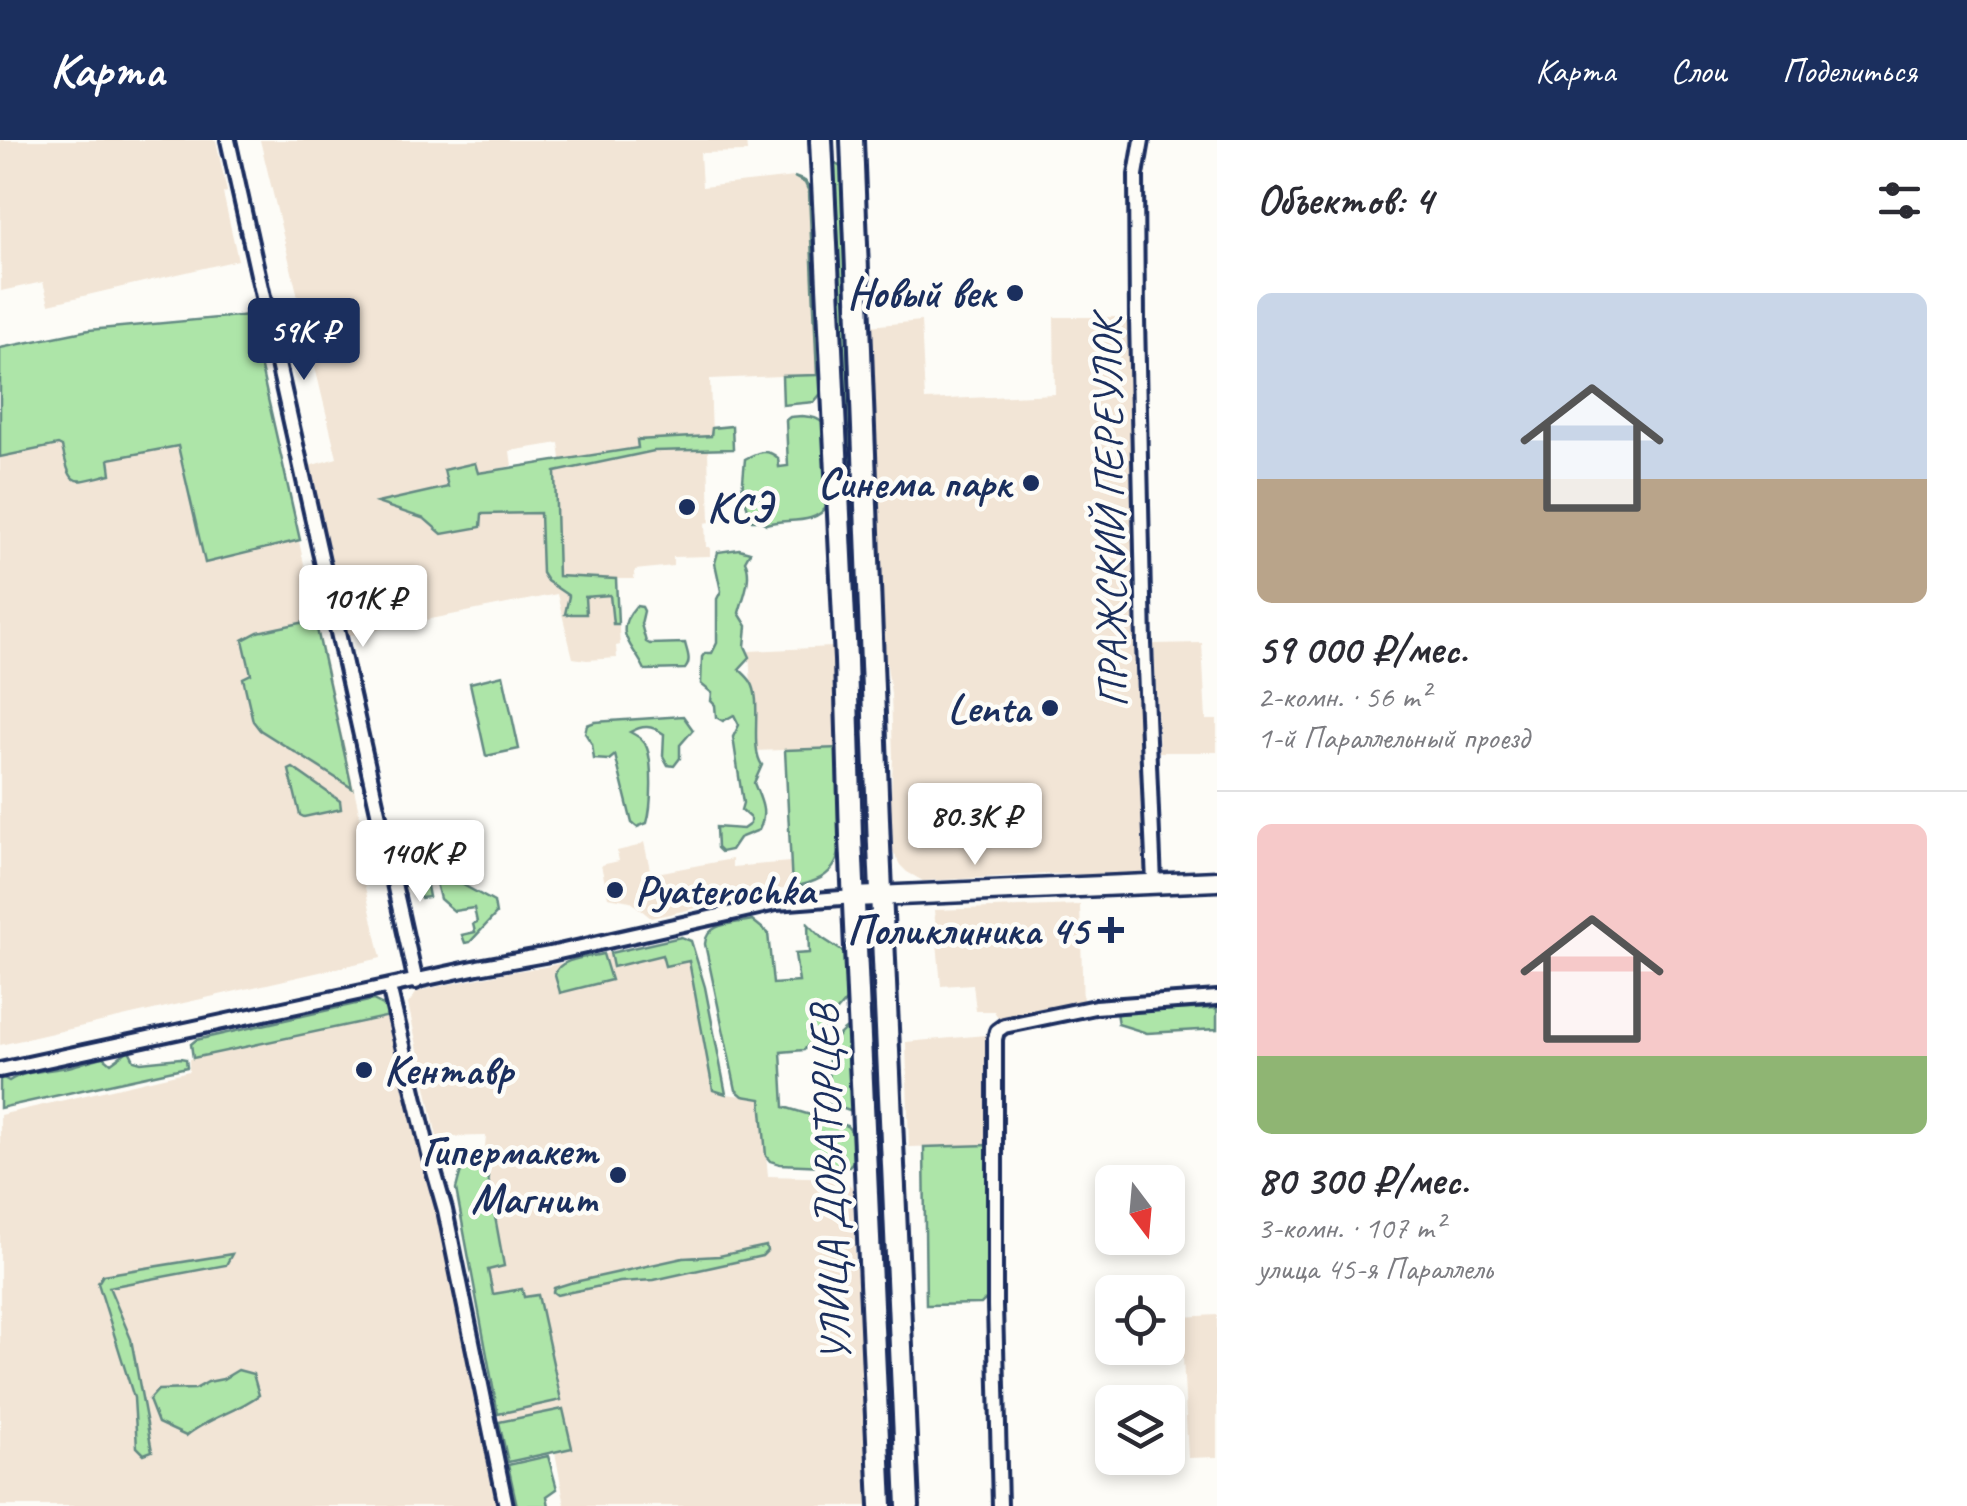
<!DOCTYPE html>
<html lang="ru">
<head>
<meta charset="utf-8">
<style>
	:root { --surface:#fff; --page:#f7f7f7; --text:#2b2b33; --muted:#7c7c81; --line:#e1e1e2; --accent:#1b2f5e }
	body { margin:0; font-family:Caveat,sans-serif; background:var(--page); color:var(--text); height:100vh; display:flex; flex-direction:column; font-size:38px; white-space:nowrap }
	* { box-sizing:border-box; margin:0 }
	p { font-size:32px; color:var(--muted) }
	.icon { flex:none; width:55px; height:55px; fill:none; stroke:currentColor; stroke-width:2; stroke-linecap:round; stroke-linejoin:round }
	.map { position:relative; flex:1; overflow:hidden }
	.panel { display:flex; flex-direction:column; background:var(--surface); width:750px }
	.panel>* { flex:none }
	.needle { width:65px; rotate:164deg }
	.fabs { position:absolute; left:1095px; top:1025px; display:grid; gap:20px }
	.fabs a { display:grid; place-items:center; width:90px; height:90px; border-radius:15px; background:var(--surface); box-shadow:0 5px 15px #0003; font-size:50px }
	.price { position:absolute; translate:-50% -85px; padding:0 22px; border-radius:10px; background:#fff; color:#222; font-size:32px; line-height:65px; filter:drop-shadow(0 2px 5px #0008) }
	.price::after { content:''; position:absolute; left:50%; top:60px; width:30px; height:22px; margin-left:-15px; background:inherit; clip-path:polygon(0 0,100% 0,50% 100%) }
	.price.selected { background:var(--accent); color:#fff }
	ul { padding:0; list-style:none }
	li { display:grid; align-content:center; gap:20px; height:530px; padding:0 40px }
	li+li { border-top:2px solid var(--line) }
	li span { display:grid; place-items:center; height:310px; border-radius:15px; color:#555 }
	li>.icon { margin-inline-start:auto }
	span .icon { width:180px; height:180px; fill:#fffc; stroke-width:1 }
	li b { font-size:42px }
	h2 { display:flex; justify-content:space-between; align-items:center; height:120px; padding:0 40px; font-size:42px }
	header { display:flex; align-items:center; gap:60px; box-sizing:border-box; height:140px; padding:0 50px; background:var(--accent); color:#fff }
	header strong { font-size:48px }
	nav { display:flex; gap:55px; margin-inline-start:auto; font-size:35px }
	main { display:flex; flex:1; min-height:0 }
	.map>svg:first-child { display:block }
</style>
</head>
<body>
<header>
<strong>Карта</strong>
<nav><a>Карта</a><a>Слои</a><a>Поделиться</a></nav>
</header>
<main>
<div class="map">
<svg width="1217" height="1366" viewBox="0 0 1217 1366">
	<rect width="100%" height="100%" fill="#fdfcf7"/>
	<filter id="ink" filterUnits="userSpaceOnUse"><feTurbulence type="fractalNoise" baseFrequency=".01" numOctaves="2"/><feDisplacementMap in="SourceGraphic" scale="20" xChannelSelector="R" yChannelSelector="G"/><feConvolveMatrix kernelMatrix="1 2 1 2 8 2 1 2 1" color-interpolation-filters="sRGB"/></filter>
	<g filter="url(#ink)">
		<g fill="#f2e5d6">
			<path d="M0,0H216L227,52L223,53L238,120L49,164L43,142L1,151Z"/>
			<path d="M260,0H746L747,12L700,13L702,47L794,37L805,41L810,47L823,251L818,259L814,262L783,265L781,236L710,239L712,296L638,300L639,308L561,319L559,303L510,311L512,326L477,333L475,323L445,331L448,347L380,364L425,379L442,393L481,387L482,369L555,332L654,311L708,310L710,382L705,383L706,407H710V416L673,417V426L635,430L634,439H616L620,505L616,506L617,518L587,520L573,518L557,454L350,495L342,493L309,326L337,318Z"/>
			<path d="M1054,177H1129L1147,725L1143,733L1138,736L1050,734L923,741L907,732L900,725L893,711L890,671L893,619L891,553L885,512L869,186L921,181L925,260L1055,254Z"/>
			<path d="M250,181L362,685L355,703L381,818L0,905V235Z"/>
			<path d="M1202,503L1206,580H1217V612H1159L1154,504Z"/>
			<path d="M832,507L836,608L755,611L749,511Z"/>
			<path d="M644,702L651,734L732,719V727L790,722L792,747L651,778L630,761L608,757L601,725L619,721L617,711L638,706Z"/>
			<path d="M1080,765L1083,867L1000,881L994,871H976L973,844L941,846L934,770Z"/>
			<path d="M681,797L691,801L695,809L705,847L726,954L761,958L768,1036L842,1038L853,1048L855,1123L864,1171L872,1366H565L555,1312L508,1322L456,1049L462,1025L470,1019L484,1016L486,996L437,997L408,864L417,852L426,849L509,832L544,827Z"/>
			<path d="M390,876L436,1057L501,1366H0V975L189,931V919Z"/>
			<path d="M986,895L988,1005L909,1007L906,902Z"/>
			<path d="M1217,1175V1317L1188,1318L1181,1177Z"/>
		</g>
		<g fill="#ade5a8" stroke="#648a83" stroke-width="2.5">
			<path d="M836,24L842,28L871,715L863,717L861,715L833,26Z"/>
			<path d="M794,37L805,41L814,54L824,244L823,251L814,262L783,265L782,236L817,235L809,52L805,43Z"/>
			<path d="M249,175L300,400L205,423L178,306L109,319L111,334C71,343 72,349 62,307L58,305L0,317V208L89,190Z"/>
			<path d="M802,276C811,277 818,277 824,285L828,365C815,386 787,378 766,384L760,380H752L742,352L745,319C757,312 767,308 778,318L779,327L788,326L786,280L790,277Z"/>
			<path d="M732,286L733,309L654,311L555,332L558,436L616,439L618,484H613L610,455L585,457L586,474H565L569,456L547,441L542,433L540,373L482,374L481,387L442,394L425,379L377,363L448,347L444,330L475,323L478,333L638,308L637,300L711,296L712,288Z"/>
			<path d="M739,409L750,412L745,421C753,437 743,457 739,473L747,486L745,506L750,517L739,529C743,533 748,537 751,542C763,561 749,607 762,625L754,643C761,661 768,672 759,690L739,698L731,710L721,712L717,708L716,687L743,689L750,684V678L741,670L743,663L733,597L739,585L734,575L723,581L716,577L715,565L711,561L712,553L701,544L702,517L705,513H712L717,503V459L721,451L715,423L718,412Z"/>
			<path d="M636,466L642,467L644,471L641,484L646,502L650,504L685,503C687,512 692,521 685,529L645,530C633,504 611,494 636,466Z"/>
			<path d="M315,480L352,648L260,590L253,581L243,538L251,534L243,500L258,492Z"/>
			<path d="M503,535L519,609L486,616L470,543Z"/>
			<path d="M683,576L693,590L680,605V618L674,626L668,625L663,616L664,594C651,585 643,585 630,592C637,596 644,599 647,608C653,624 652,667 647,683L637,687L632,683L615,615L609,620L594,619L592,604L585,593L587,585L595,582Z"/>
			<path d="M839,608C840,630 840,651 841,672C842,717 842,738 792,747L785,610Z"/>
			<path d="M293,628L340,661L341,669L304,677L300,675L289,630Z"/>
			<path d="M407,714L494,762L496,774L470,802L465,803L462,795L475,792L473,784L477,782L474,768L454,771L440,759L435,739L426,741L429,757L421,758L405,743L407,730L404,715Z"/>
			<path d="M752,780L768,793L773,844L799,842L795,814L809,813L808,784L822,798L848,815L849,857L804,910L781,912L784,967L847,986L855,996V1020L848,1027L780,1024L770,1021L766,1016L761,959L743,956L736,950L705,804C706,782 734,784 752,780Z"/>
			<path d="M681,797L691,801L705,847L726,954L713,950L689,821L665,826L662,815L613,827L610,813Z"/>
			<path d="M603,814L611,840L560,853C560,851 555,837 555,835C557,818 590,817 603,814Z"/>
			<path d="M875,818L881,971H875L867,820Z"/>
			<path d="M373,860L383,865L390,876L193,918L191,904L196,900Z"/>
			<path d="M1217,868V889L1147,893L1118,884L1116,872Z"/>
			<path d="M850,886L858,971L852,972L830,964C829,935 821,903 850,886Z"/>
			<path d="M129,910L134,920L141,922L180,918L186,919L187,927L0,968V936L9,941C25,930 52,931 72,926C83,923 93,919 104,917L111,923Z"/>
			<path d="M988,1005L989,1156L981,1164L926,1165L924,1007Z"/>
			<path d="M484,1016L504,1126L488,1130L493,1154L522,1149L524,1157L538,1155L561,1260L498,1274L456,1049C462,1027 460,1021 484,1016Z"/>
			<path d="M876,1016H884L901,1366H890Z"/>
			<path d="M766,1106L767,1111L762,1116L654,1140L620,1142L557,1155L553,1152L554,1148L570,1143L683,1118L719,1116Z"/>
			<path d="M232,1114L226,1125L109,1147L131,1199L152,1311L144,1314L137,1307L134,1258L98,1143L103,1135Z"/>
			<path d="M238,1230L253,1234L259,1255C236,1272 208,1278 186,1296L158,1283L149,1260L158,1250L195,1249L208,1242L223,1239Z"/>
			<path d="M563,1269L572,1308L508,1322L499,1282Z"/>
			<path d="M548,1316L557,1349L547,1356L549,1366H517L508,1325Z"/>
		</g>
		<g fill="none" stroke-linecap="round" stroke-linejoin="round">
			<defs>
				<g id="minor">
					<path d="M228,0L416,842"/>
					<path d="M1142,0L1136,35L1137,179L1144,504L1154,743"/>
					<path d="M389,847L429,1014L445,1070L506,1366"/>
					<path d="M0,930L478,827L550,814L776,763L854,757"/>
					<path d="M1000,1366L995,1166V899L997,891L1004,886L1095,867L1217,858"/>
				</g>
				<path id="secondary" d="M854,757L1217,741"/>
				<g id="primary">
					<path d="M821,0L846,520L851,697L881,1366"/>
					<path d="M852,0L879,706L908,1366"/>
				</g>
			</defs>
			<use href="#minor" stroke="#1b2f5e" stroke-width="20"/>
			<use href="#secondary" stroke="#1b2f5e" stroke-width="25"/>
			<use href="#primary" stroke="#1b2f5e" stroke-width="28"/>
			<use href="#minor" stroke="#fdfcf7" stroke-width="12"/>
			<use href="#secondary" stroke="#fdfcf7" stroke-width="18"/>
			<use href="#primary" stroke="#fdfcf7" stroke-width="20"/>
		</g>
	</g>
	<g fill="#1b2f5e" stroke="#fdfcf7" stroke-width="4">
		<circle cx="1015" cy="153" r="10"/>
		<circle cx="1031" cy="343" r="10"/>
		<circle cx="687" cy="367" r="10"/>
		<circle cx="1050" cy="568" r="10"/>
		<circle cx="615" cy="750" r="10"/>
		<path d="M1106 775h10v10h10v10h-10v10h-10v-10h-10v-10h10z"/>
		<circle cx="364" cy="930" r="10"/>
		<circle cx="618" cy="1035" r="10"/>
	</g>
	<g text-anchor="middle" dominant-baseline="central" stroke-width="9" stroke-linejoin="round" paint-order="stroke">
		<g font-size="42" font-weight="bold" fill="#1b2f5e" stroke="#fdfcf7" text-anchor="end">
			<text x="995" y="153">Новый век</text>
			<text x="1011" y="343">Синема парк</text>
			<text x="707" y="367" text-anchor="start">КСЭ</text>
			<text x="1030" y="568">Lenta</text>
			<text x="635" y="750" text-anchor="start">Pyaterochka</text>
			<text x="1088" y="790">Поликлиника 45</text>
			<text x="384" y="930" text-anchor="start">Кентавр</text>
			<text x="598" y="1011">Гипермакет<tspan x="598" dy="48">Магнит</tspan></text>
		</g>
		<g font-size="42" fill="#1b2f5e" stroke="#fdfcf7">
			<text transform="translate(1110 372) rotate(-91)">ПРАЖСКИЙ ПЕРЕУЛОК</text>
			<text transform="translate(830 1044) rotate(-92)">УЛИЦА ДОВАТОРЦЕВ</text>
		</g>
	</g>
</svg>
<div class="fabs">
<a><svg class="needle" viewBox="-14 -14 28 28"><path d="M0-13l5 13h-10z" fill="#e53935"/><path d="M0 13l5-13h-10z" fill="#7c7c81"/></svg></a>
<a><svg class="icon" aria-label="locate" viewBox="0 0 24 24"><circle cx="12" cy="12" r="6"/><path d="M12 2v4M12 18v4M2 12h4M18 12h4"/></svg></a>
<a><svg class="icon" aria-label="layers" viewBox="0 0 24 24"><path d="M12 4l9 5-9 5-9-5zM3 14l9 5 9-5"/></svg></a>
</div>
<b class="price selected" style="left:304px;top:243px">59K ₽</b>
<b class="price" style="left:363px;top:510px">101K ₽</b>
<b class="price" style="left:975px;top:728px">80.3K ₽</b>
<b class="price" style="left:420px;top:765px">140K ₽</b>
</div>
<section class="panel">
<h2>Объектов: 4<svg class="icon" aria-label="filters" viewBox="0 0 24 24"><path d="M4 7h16M4 17h16"/><circle cx="9" cy="7" r="2"/><circle cx="15" cy="17" r="2"/></svg></h2>
<ul>
<li><span style="background:linear-gradient(#c9d6e8 60%,#b9a48a 0)"><svg class="icon" aria-label="home" viewBox="0 0 24 24"><path d="M3 11l9-7 9 7M6 9v11h12V9"/></svg></span><div><b>59 000 ₽/мес.</b><p>2-комн. · 56 m²</p><p>1-й Параллельный проезд</p></div></li>
<li><span style="background:linear-gradient(#f6c9c9 75%,#8fb573 0)"><svg class="icon" aria-label="home" viewBox="0 0 24 24"><path d="M3 11l9-7 9 7M6 9v11h12V9"/></svg></span><div><b>80 300 ₽/мес.</b><p>3-комн. · 107 m²</p><p>улица 45-я Параллель</p></div></li>
</ul>
</section>
</main>
</body>
</html>
